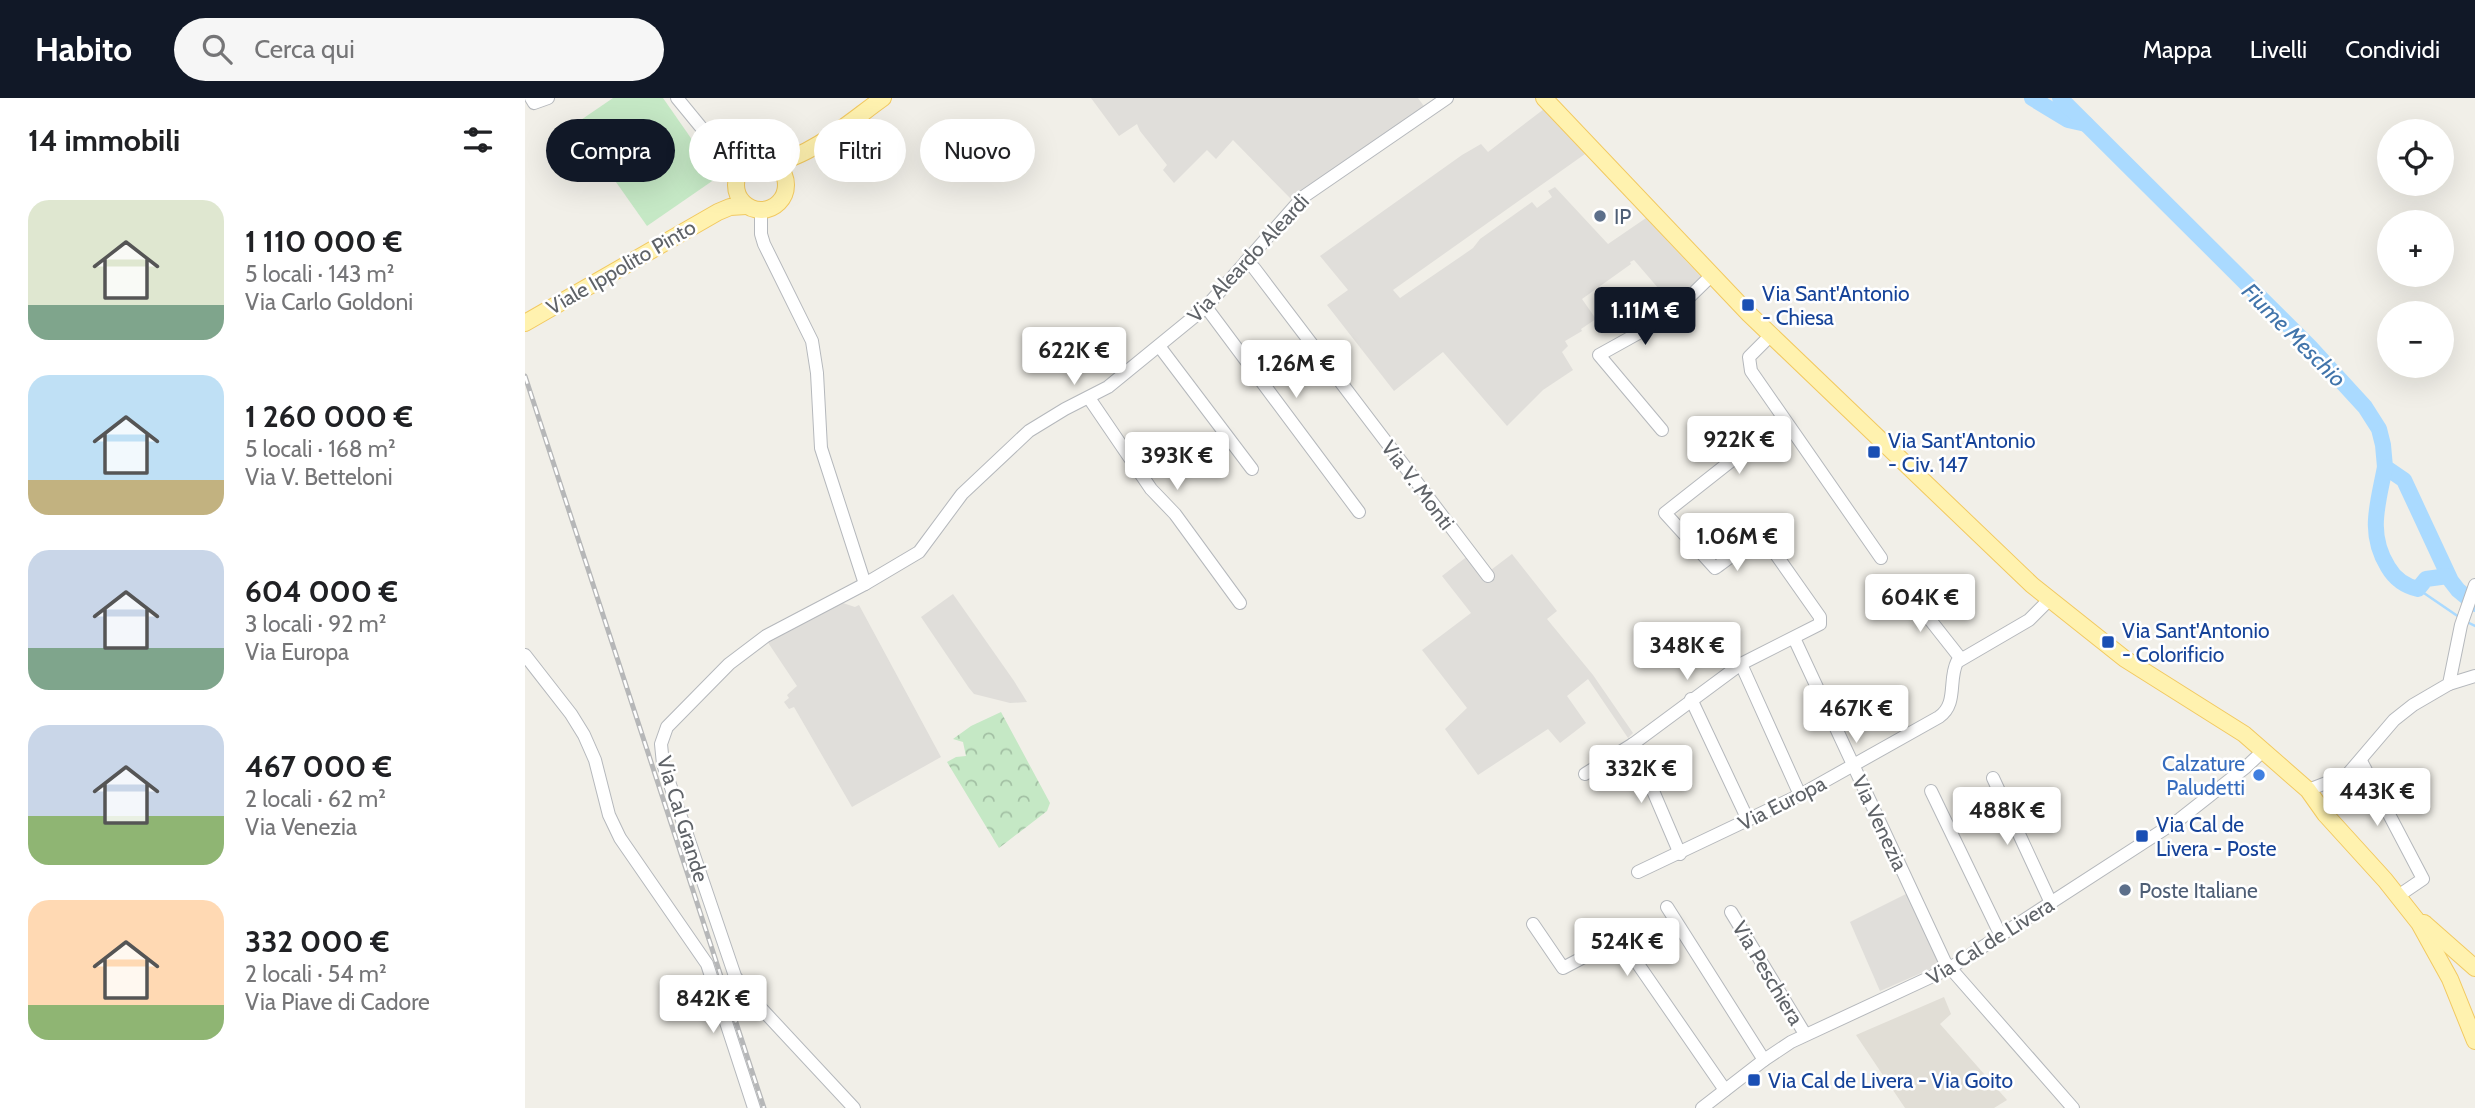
<!DOCTYPE html>
<html lang="it">
<head>
<meta charset="utf-8">
<style>
	:root { --surface:#fff; --page:#f6f6f6; --text:#202124; --muted:#757577; --accent:#111827 }
	body { margin:0; font-family:Cabin,sans-serif; background:var(--page); color:var(--text); height:100vh; display:flex; flex-direction:column; font-size:26px; white-space:nowrap }
	* { box-sizing:border-box; margin:0 }
	p { font-size:23px; color:var(--muted) }
	.icon { flex:none; width:38px; height:38px; fill:none; stroke:currentColor; stroke-width:2; stroke-linecap:round; stroke-linejoin:round }
	.map { position:relative; flex:1; overflow:hidden }
	.panel { display:flex; flex-direction:column; background:var(--surface); width:525px }
	.panel>* { flex:none }
	.top-card { position:absolute; left:21px; top:21px; width:665px; height:63px; display:flex; gap:14px }
	.buttons { position:absolute; left:1852px; top:21px; display:grid; gap:14px }
	.buttons a { display:grid; place-items:center; width:77px; height:77px; border-radius:50%; background:var(--surface); box-shadow:0 7px 28px #0002; font-size:35px }
	.price { position:absolute; translate:-50% -60px; padding:0 16px; border-radius:7px; background:#fff; color:#222; font-size:23px; line-height:46px; filter:drop-shadow(0 2px 4px #0008) }
	.price::after { content:''; position:absolute; left:50%; top:42px; width:21px; height:16px; margin-left:-10px; background:inherit; clip-path:polygon(0 0,100% 0,50% 100%) }
	.price.current { background:var(--accent); color:#fff }
	ul { padding:0; list-style:none }
	li { display:flex; align-items:center; gap:21px; height:175px; padding:0 28px }
	li span { display:grid; place-items:center; flex:none; width:196px; height:140px; border-radius:21px; color:#555 }
	li>.icon { margin-inline-start:auto }
	span .icon { width:84px; height:84px; fill:#fffc; stroke-width:1 }
	li b { font-size:30px }
	h2 { display:flex; justify-content:space-between; align-items:center; height:84px; padding:0 28px; font-size:30px }
	.chip { padding:0 24px; border-radius:32px; background:var(--surface); box-shadow:0 7px 28px #0002; font-size:24px; line-height:63px }
	.chip.current { background:var(--accent); color:#fff }
	header { display:flex; align-items:center; gap:42px; box-sizing:border-box; height:98px; padding:0 35px; background:var(--accent); color:#fff }
	header strong { font-size:33px }
	nav { display:flex; gap:38px; margin-inline-start:auto; font-size:24px }
	.search { width:490px; height:63px; background:var(--page); display:flex; align-items:center; gap:18px; box-sizing:border-box; padding:0 24px; border-radius:38px; color:var(--muted); font-size:26px }
	main { display:flex; flex:1; min-height:0 }
	.map>svg:first-child { display:block }
</style>
</head>
<body>
<header>
<strong>Habito</strong>
<div class="search"><svg class="icon" aria-label="search" viewBox="0 0 24 24"><circle cx="10" cy="10" r="6"/><path d="M15 15l6 6"/></svg>Cerca qui</div>
<nav><a>Mappa</a><a>Livelli</a><a>Condividi</a></nav>
</header>
<main>
<section class="panel">
<h2>14 immobili<svg class="icon" aria-label="filters" viewBox="0 0 24 24"><path d="M4 7h16M4 17h16"/><circle cx="9" cy="7" r="2"/><circle cx="15" cy="17" r="2"/></svg></h2>
<ul>
<li><span style="background:linear-gradient(#dfe7d0 75%,#7fa58c 0)"><svg class="icon" aria-label="home" viewBox="0 0 24 24"><path d="M3 11l9-7 9 7M6 9v11h12V9"/></svg></span><div><b>1 110 000 €</b><p>5 locali · 143 m²</p><p>Via Carlo Goldoni</p></div></li>
<li><span style="background:linear-gradient(#bfe0f5 75%,#c2b280 0)"><svg class="icon" aria-label="home" viewBox="0 0 24 24"><path d="M3 11l9-7 9 7M6 9v11h12V9"/></svg></span><div><b>1 260 000 €</b><p>5 locali · 168 m²</p><p>Via V. Betteloni</p></div></li>
<li><span style="background:linear-gradient(#c9d6e8 70%,#7fa58c 0)"><svg class="icon" aria-label="home" viewBox="0 0 24 24"><path d="M3 11l9-7 9 7M6 9v11h12V9"/></svg></span><div><b>604 000 €</b><p>3 locali · 92 m²</p><p>Via Europa</p></div></li>
<li><span style="background:linear-gradient(#c9d6e8 65%,#8fb573 0)"><svg class="icon" aria-label="home" viewBox="0 0 24 24"><path d="M3 11l9-7 9 7M6 9v11h12V9"/></svg></span><div><b>467 000 €</b><p>2 locali · 62 m²</p><p>Via Venezia</p></div></li>
<li><span style="background:linear-gradient(#ffd9b3 75%,#8fb573 0)"><svg class="icon" aria-label="home" viewBox="0 0 24 24"><path d="M3 11l9-7 9 7M6 9v11h12V9"/></svg></span><div><b>332 000 €</b><p>2 locali · 54 m²</p><p>Via Piave di Cadore</p></div></li>
</ul>
</section>
<div class="map">
<svg width="1950" height="1010" viewBox="0 0 1950 1010">
	<defs>
		<pattern id="forest-crowns" width="20" height="18" patternUnits="userSpaceOnUse" patternTransform="scale(1.75)"><rect width="20" height="18" fill="#c5e8c5"/><path d="M2 6a3 3 0 1 1 6 0M12 15a3 3 0 1 1 6 0" fill="none" stroke="#a3c0a4"/></pattern>
	</defs>
	<rect width="100%" height="100%" fill="#f1efe8"/>
	<g fill="#e0deda">
		<path d="M566,0H893L901,11L766,101L708,42L691,61L682,52L649,85L638,72L642,67L615,33L612,26L594,38Z"/>
		<path d="M1019,11L1060,56L868,192L875,200L938,157L948,150L955,141L1007,104L1012,110L1027,99L1023,93L1030,89L1083,146L1121,120L1180,183L1164,199L1158,193L1146,205L1109,162L1105,164L1106,166L1057,201L1071,221L1056,231L1057,233L1040,243L1043,248L1037,254L1048,272L1018,292L982,328L918,254L869,293L802,207L823,192L795,158L937,57L956,46L963,54Z"/>
		<path d="M987,456L1032,513L1022,521L1068,577L1108,635L1103,640L1063,581L1042,598L1061,625L1035,645L1023,631L953,677L920,631L942,610L897,552L946,515L917,478L944,457L958,478Z"/>
		<path d="M428,496L489,583L502,604L485,605L449,596L444,590L396,519Z"/>
		<path d="M315,504L330,509L334,507L416,659L327,709L269,609L264,611L259,604L264,600L262,597L272,588L242,543Z"/>
		<path d="M1385,794L1414,862L1413,866L1410,869L1355,893L1325,824Z"/>
	</g>
	<path fill="#e1ded6" d="M1419,899L1426,916L1415,926L1482,1002L1469,1010H1380L1331,937Z"/>
	<path fill="url(#forest-crowns)" d="M476,614L525,705L522,713L474,750L422,664L431,659L441,658L438,644L428,641L446,628Z"/>
	<path fill="#c5e8c5" d="M88,0H138L193,79L122,128L50,26Z"/>
	<g fill="none" stroke-linecap="round" stroke-linejoin="round">
		<g stroke="#aadaff" stroke-width="2.5">
			<path d="M1893,491L1934,519"/>
			<path d="M1942,524L1950,528"/>
		</g>
		<g stroke="#aadaff" stroke-width="16">
			<path d="M1507,0L1543,22L1561,26"/>
			<path d="M1535,0L1785,249L1840,309L1854,331L1858,347L1860,369L1879,382L1926,483L1933,492L1950,506"/>
			<path d="M1860,369C1853,406 1842,435 1863,469C1870,481 1880,488 1893,491L1901,481L1923,478"/>
		</g>
		<defs>
			<g id="minor">
				<path d="M6,0L9,5L23,0"/>
				<path d="M152,0L184,39L216,71"/>
				<path d="M236,113V136L239,146L287,243L292,275L296,350L340,486"/>
				<path d="M721,163L729,170L963,478"/>
				<path d="M681,209L834,414"/>
				<path d="M1246,237L1224,259L1226,273L1356,460"/>
				<path d="M634,248L727,371"/>
				<path d="M564,300L626,391L650,416L715,505"/>
				<path d="M1137,332L1074,257L1146,217L1187,177"/>
				<path d="M1380,490L1436,561"/>
				<path d="M1269,540L1420,864L1548,1010"/>
				<path d="M0,557L46,616L59,637L70,662L84,717L95,740L182,866L229,1010"/>
				<path d="M1216,566L1275,697"/>
				<path d="M1924,586L1950,578"/>
				<path d="M1166,601L1223,722"/>
				<path d="M1108,646L1155,756"/>
				<path d="M1836,663L1898,781L1873,798"/>
				<path d="M1060,676L1108,646L1216,566L1295,526V519L1245,448C1228,437 1204,461 1190,470L1140,415L1258,322"/>
				<path d="M1468,680L1526,805"/>
				<path d="M1783,692L1822,677L1869,622L1888,607L1924,586L1936,527L1950,487"/>
				<path d="M1406,693L1476,838"/>
				<path d="M1113,774L1275,697L1414,619C1433,606 1423,582 1432,564L1504,522L1524,502"/>
				<path d="M1142,809L1239,962"/>
				<path d="M1206,814L1280,936"/>
				<path d="M1008,826L1038,870L1095,840L1200,992"/>
				<path d="M329,1010L220,893L210,878L138,666L136,646L142,629L204,566L241,538L340,486L394,454L437,396L504,333L540,311L583,289L681,209L778,99L922,0"/>
				<path d="M1177,1010L1239,962L1266,944L1425,870L1655,721L1721,669L1739,652"/>
			</g>
			<g id="major">
				<path d="M1019,0L1224,216L1507,487L1600,561L1719,636L1783,692L1800,716L1860,782L1894,825L1925,881L1950,943"/>
				<circle cx="236" cy="87" r="25"/>
				<path d="M248,65C286,59 327,22 358,0"/>
				<path d="M0,225L193,114L205,109L221,108"/>
				<path d="M1899,825L1950,870"/>
			</g>
		</defs>
		<use href="#minor" stroke="#b5b8bc" stroke-width="14"/>
		<use href="#major" stroke="#f2c960" stroke-width="18"/>
		<use href="#minor" stroke="#fff" stroke-width="12"/>
		<use href="#major" stroke="#fff2af" stroke-width="16"/>
		<defs>
			<path id="rail" d="M0,278L239,1010"/>
		</defs>
		<use href="#rail" stroke="#b6b7b8" stroke-width="5"/>
		<use href="#rail" stroke="#fff" stroke-width="2.5" stroke-dasharray="8" stroke-linecap="butt"/>
	</g>
	<g fill="#5c6f8a" stroke="#fff" stroke-width="2.5">
		<circle cx="1075" cy="118" r="7"/>
		<circle cx="1600" cy="792" r="7"/>
	</g>
	<g fill="#1a4fb4" stroke="#fff" stroke-width="2.5">
		<rect x="1216" y="200" width="14" height="14" rx="3.5"/>
		<rect x="1342" y="347" width="14" height="14" rx="3.5"/>
		<rect x="1576" y="537" width="14" height="14" rx="3.5"/>
		<rect x="1610" y="731" width="14" height="14" rx="3.5"/>
		<rect x="1222" y="975" width="14" height="14" rx="3.5"/>
	</g>
	<circle fill="#3f7fe0" stroke="#fff" stroke-width="2.5" cx="1734" cy="677" r="7"/>
	<g text-anchor="middle" dominant-baseline="central" stroke-width="5" stroke-linejoin="round" paint-order="stroke">
		<g font-size="21" fill="#4e5e75" stroke="#fff" text-anchor="start">
			<text x="1089" y="118">IP</text>
			<text x="1614" y="792">Poste Italiane</text>
		</g>
		<g font-size="21" fill="#5f6368" stroke="#fff">
			<text transform="translate(723 160) rotate(-47)">Via Aleardo Aleardi</text>
			<text transform="translate(96 169) rotate(-30)">Viale Ippolito Pinto</text>
			<text transform="translate(893 387) rotate(53)">Via V. Monti</text>
			<text transform="translate(1257 705) rotate(-27)">Via Europa</text>
			<text transform="translate(158 721) rotate(73)">Via Cal Grande</text>
			<text transform="translate(1355 725) rotate(65)">Via Venezia</text>
			<text transform="translate(1465 843) rotate(-32)">Via Cal de Livera</text>
			<text transform="translate(1243 875) rotate(59)">Via Peschiera</text>
		</g>
		<g font-size="21" fill="#164399" stroke="#fff" text-anchor="start">
			<text x="1237" y="195">Via Sant'Antonio<tspan x="1237" dy="24">- Chiesa</tspan></text>
			<text x="1363" y="342">Via Sant'Antonio<tspan x="1363" dy="24">- Civ. 147</tspan></text>
			<text x="1597" y="532">Via Sant'Antonio<tspan x="1597" dy="24">- Colorificio</tspan></text>
			<text x="1631" y="726">Via Cal de<tspan x="1631" dy="24">Livera - Poste</tspan></text>
			<text x="1243" y="982">Via Cal de Livera - Via Goito</text>
		</g>
		<g font-size="21" fill="#366cbe" stroke="#fff" text-anchor="end">
			<text x="1720" y="665">Calzature<tspan x="1720" dy="24">Paludetti</tspan></text>
		</g>
		<g font-size="23" font-style="italic" fill="#4174aa" stroke="#fff">
			<text transform="translate(1769 237) rotate(45)">Fiume Meschio</text>
		</g>
	</g>
</svg>
<div class="buttons">
<a><svg class="icon" aria-label="locate" viewBox="0 0 24 24"><circle cx="12" cy="12" r="6"/><path d="M12 2v4M12 18v4M2 12h4M18 12h4"/></svg></a>
<a>+</a>
<a>−</a>
</div>
<b class="price current" style="left:1120px;top:249px">1.11M €</b>
<b class="price" style="left:549px;top:289px">622K €</b>
<b class="price" style="left:771px;top:302px">1.26M €</b>
<b class="price" style="left:1214px;top:378px">922K €</b>
<b class="price" style="left:652px;top:394px">393K €</b>
<b class="price" style="left:1212px;top:475px">1.06M €</b>
<b class="price" style="left:1395px;top:536px">604K €</b>
<b class="price" style="left:1162px;top:584px">348K €</b>
<b class="price" style="left:1331px;top:647px">467K €</b>
<b class="price" style="left:1116px;top:707px">332K €</b>
<b class="price" style="left:1852px;top:730px">443K €</b>
<b class="price" style="left:1482px;top:749px">488K €</b>
<b class="price" style="left:1102px;top:880px">524K €</b>
<b class="price" style="left:188px;top:937px">842K €</b>
<div class="top-card">
<a class="chip current">Compra</a>
<a class="chip">Affitta</a>
<a class="chip">Filtri</a>
<a class="chip">Nuovo</a>
</div>
</div>
</main>
</body>
</html>
